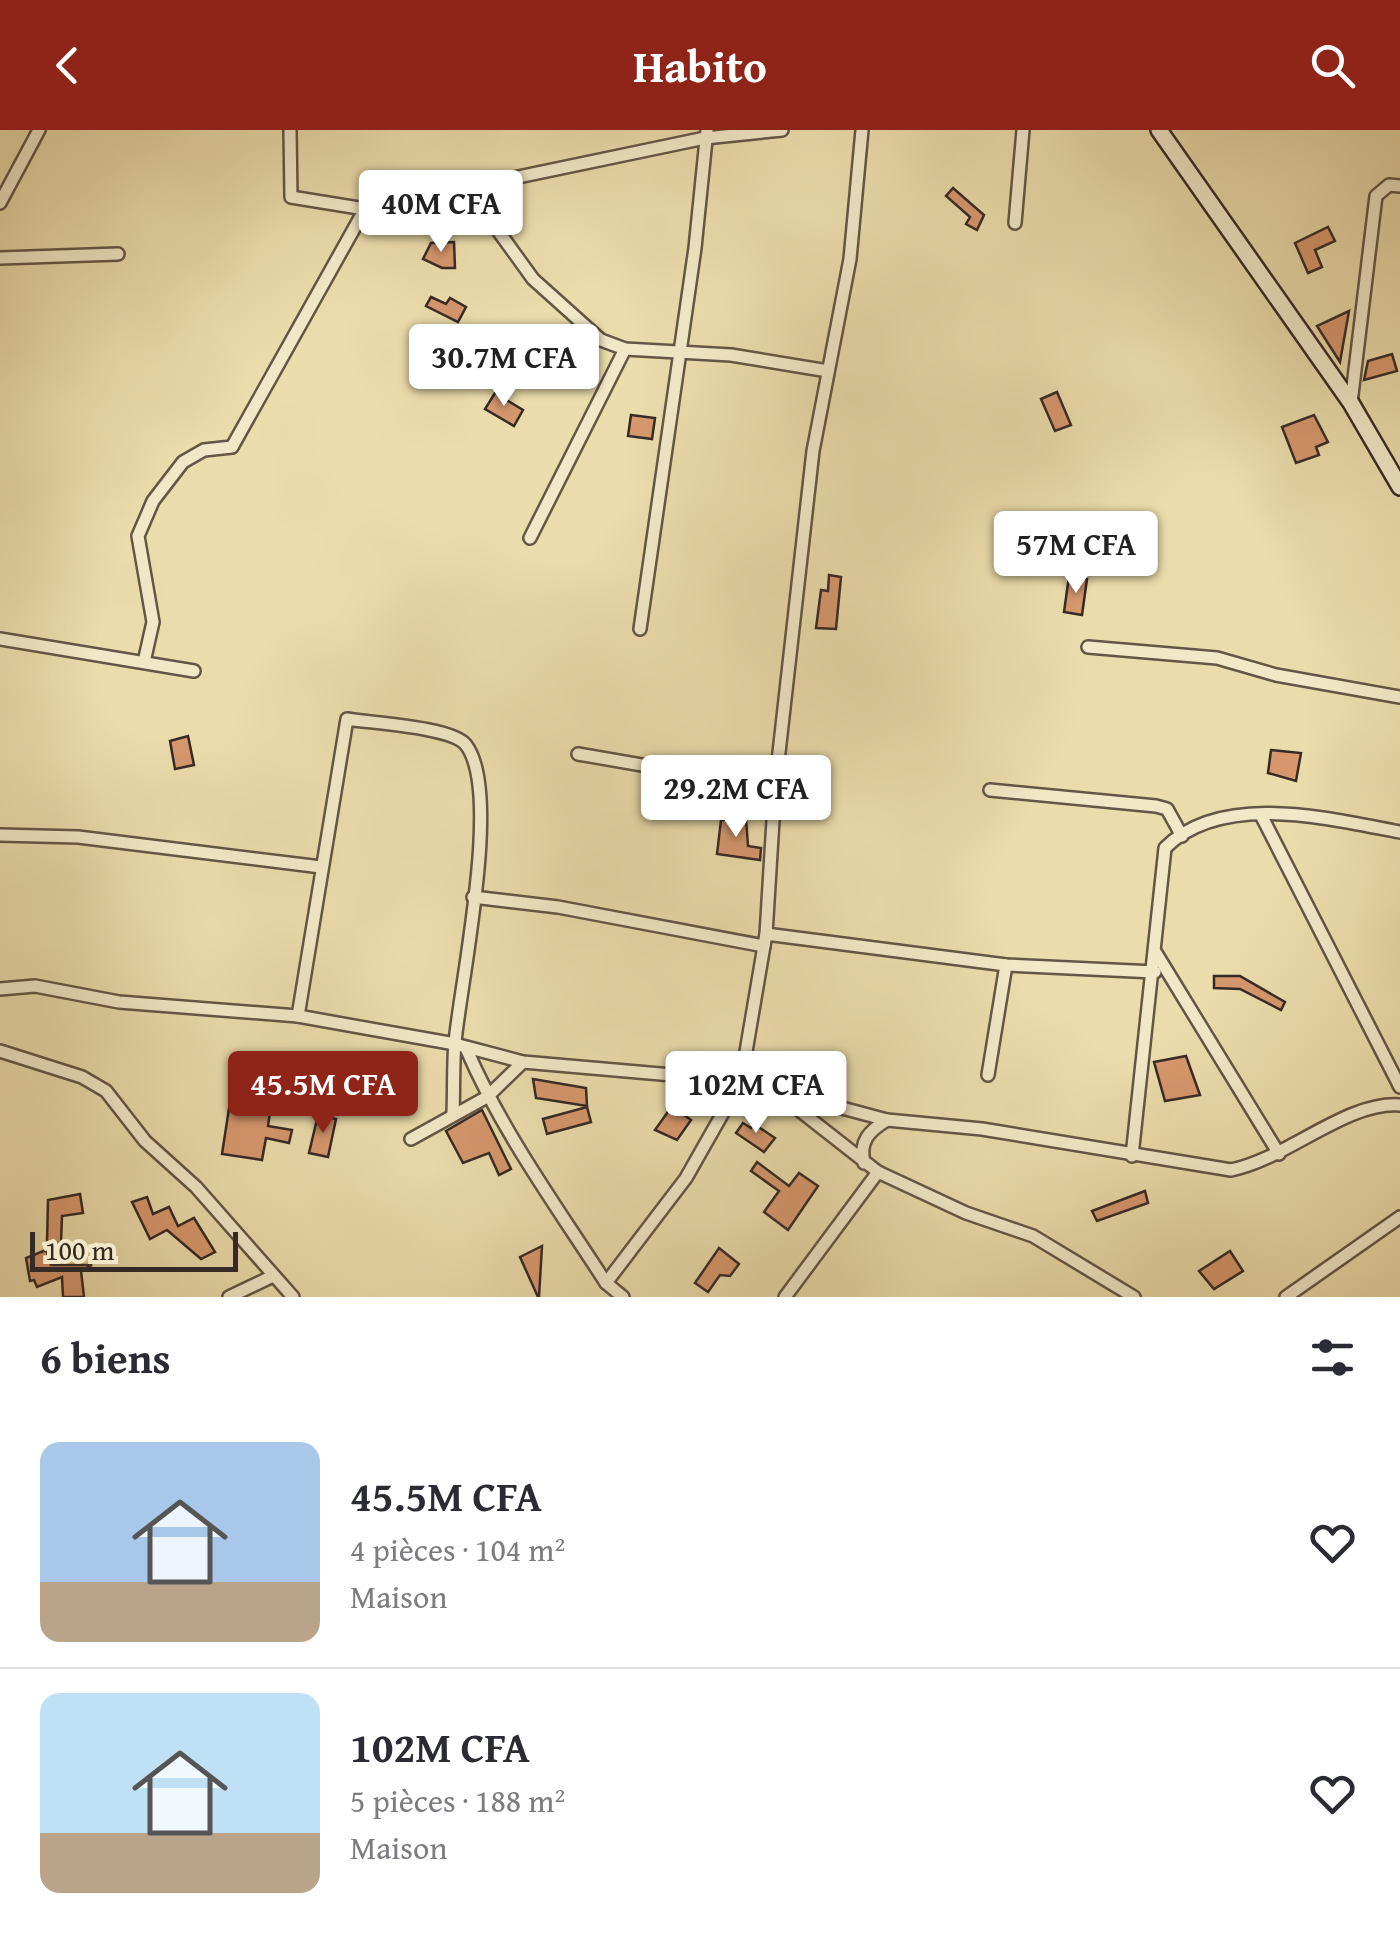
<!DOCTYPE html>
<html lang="fr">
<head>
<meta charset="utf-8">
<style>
	:root { --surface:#fff; --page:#f7f7f7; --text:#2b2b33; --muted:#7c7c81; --line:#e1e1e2; --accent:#8f2418 }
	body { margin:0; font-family:"Gentium Book Plus",serif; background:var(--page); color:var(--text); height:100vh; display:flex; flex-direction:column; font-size:38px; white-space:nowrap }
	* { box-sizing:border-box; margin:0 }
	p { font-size:32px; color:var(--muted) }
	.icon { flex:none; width:55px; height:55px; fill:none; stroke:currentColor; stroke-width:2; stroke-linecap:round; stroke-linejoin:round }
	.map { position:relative; height:1167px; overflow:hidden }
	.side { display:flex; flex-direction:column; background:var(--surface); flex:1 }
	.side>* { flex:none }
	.scale { position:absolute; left:30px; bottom:25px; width:208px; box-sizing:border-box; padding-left:10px; border:5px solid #362a25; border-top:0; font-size:28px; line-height:35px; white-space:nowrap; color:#362a25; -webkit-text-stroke:8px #f2e8c8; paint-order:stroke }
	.price { position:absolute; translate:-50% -85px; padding:0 22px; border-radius:10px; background:#fff; color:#222; font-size:32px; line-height:65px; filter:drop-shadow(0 2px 5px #0008) }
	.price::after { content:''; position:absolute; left:50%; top:60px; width:30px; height:22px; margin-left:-15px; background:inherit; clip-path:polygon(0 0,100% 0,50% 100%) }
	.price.active { background:var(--accent); color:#fff }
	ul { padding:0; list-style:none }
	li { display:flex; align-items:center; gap:30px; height:250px; padding:0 40px }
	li+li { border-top:2px solid var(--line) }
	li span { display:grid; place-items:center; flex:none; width:280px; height:200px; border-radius:20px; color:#555 }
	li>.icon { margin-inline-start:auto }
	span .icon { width:120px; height:120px; fill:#fffc; stroke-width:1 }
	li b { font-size:42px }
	h2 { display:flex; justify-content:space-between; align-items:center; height:120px; padding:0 40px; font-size:42px }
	header { display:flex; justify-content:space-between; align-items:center; height:130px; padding:0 40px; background:var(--accent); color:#fff; font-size:45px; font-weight:600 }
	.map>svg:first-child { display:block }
</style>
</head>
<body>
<header><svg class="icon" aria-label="back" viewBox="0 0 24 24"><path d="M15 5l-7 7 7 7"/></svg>Habito<svg class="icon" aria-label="search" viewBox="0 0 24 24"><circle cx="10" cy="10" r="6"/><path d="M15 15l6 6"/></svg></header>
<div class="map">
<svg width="1400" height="1167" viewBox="0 0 1400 1167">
	<rect width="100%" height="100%" fill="#ebdcab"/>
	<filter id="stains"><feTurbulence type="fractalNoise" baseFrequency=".002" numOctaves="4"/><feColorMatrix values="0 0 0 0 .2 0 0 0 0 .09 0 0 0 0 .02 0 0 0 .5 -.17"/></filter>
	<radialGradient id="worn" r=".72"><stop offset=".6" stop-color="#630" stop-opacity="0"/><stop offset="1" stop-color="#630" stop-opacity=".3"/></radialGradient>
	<g fill="#d6976d" stroke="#362a25" stroke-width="2.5">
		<path d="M953,58L984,85L977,100L966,94L970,87L946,66Z"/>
		<path d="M1328,97L1335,111L1315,120L1322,137L1308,143L1295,113Z"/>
		<path d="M454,112L455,138H442L423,129L431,113Z"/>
		<path d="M431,167L446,174L450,168L466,177L458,192L426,176Z"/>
		<path d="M1349,181L1340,232L1317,196Z"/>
		<path d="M1392,224L1397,241L1364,250L1368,231Z"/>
		<path d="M1057,262L1071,295L1055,301L1041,269Z"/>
		<path d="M495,263L523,280L514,296L485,279Z"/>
		<path d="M631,285L655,288L652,309L628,306Z"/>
		<path d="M1314,285L1328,312L1316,317L1319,325L1296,333L1282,297Z"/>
		<path d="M829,445L841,447L836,499L816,498L821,460L828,461Z"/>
		<path d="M1069,446L1087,449L1082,485L1064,482Z"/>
		<path d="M188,606L194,635L175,639L170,611Z"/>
		<path d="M1271,620L1301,623L1296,651L1268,643Z"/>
		<path d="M746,688L748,716L761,718L760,730L717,724L721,690Z"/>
		<path d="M1214,846H1240L1285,872L1281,880L1240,859L1214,858Z"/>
		<path d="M1186,926L1200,965L1165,971L1154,932Z"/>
		<path d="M533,949L586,958L587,976L536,968Z"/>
		<path d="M258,967L272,969L268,996L292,1000L289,1013L266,1008L262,1030L222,1024L230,972L256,976Z"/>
		<path d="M672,976L691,990L677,1010L655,1000Z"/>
		<path d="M587,977L591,992L547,1004L543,989Z"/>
		<path d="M482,980L511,1039L499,1045L489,1023L463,1033L446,1001Z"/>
		<path d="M318,985L336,989L328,1027L309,1023Z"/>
		<path d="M743,993L751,998L754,994L775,1008L764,1022L736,1003Z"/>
		<path d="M757,1032L789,1056L799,1043L818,1056L788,1100L764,1082L779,1061L751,1041Z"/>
		<path d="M1145,1061L1148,1073L1097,1091L1092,1081Z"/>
		<path d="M80,1064L83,1083L62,1086L61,1113L47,1112L48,1070Z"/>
		<path d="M147,1067L153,1084L169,1077L178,1096L194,1088L215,1122L201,1129L167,1100L150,1109L132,1072Z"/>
		<path d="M542,1116L539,1167H538L520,1127Z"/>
		<path d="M719,1118L739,1134L730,1146L720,1145L708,1162L695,1153Z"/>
		<path d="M46,1120L51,1135H92L81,1141L84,1167H63L62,1147L37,1157L34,1150L30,1151L26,1128Z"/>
		<path d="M1230,1121L1243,1141L1214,1159L1199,1141Z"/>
	</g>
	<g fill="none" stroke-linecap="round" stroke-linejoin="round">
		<defs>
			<g id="street">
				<path d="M290,0L291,67L365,79L705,8L782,0"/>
				<path d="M465,55L533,149L601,210L625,219L731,225L828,241"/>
				<path d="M0,73L39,0"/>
				<path d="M1015,93L1023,0"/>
				<path d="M0,128L118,124"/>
				<path d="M1351,273L1376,66L1389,55L1400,56"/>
				<path d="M530,408L625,219"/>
				<path d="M640,499L695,118L707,0"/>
				<path d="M0,509L194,541"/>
				<path d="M1088,517L1217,528L1276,545L1400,567"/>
				<path d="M144,532L153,492L138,406L153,371L183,332L204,320L232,317L365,79"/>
				<path d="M578,624L775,658"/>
				<path d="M990,660L1156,676L1167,679L1182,706"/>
				<path d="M1261,685L1400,957"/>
				<path d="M0,705L78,707L321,737"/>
				<path d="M473,767L558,777L764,816"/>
				<path d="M766,804L1006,835L1155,842"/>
				<path d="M1156,823L1279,1024"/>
				<path d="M0,859L35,856L119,872L298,886L455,914L523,932L741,951L887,990L982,999L1231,1040C1287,1029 1346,971 1400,975"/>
				<path d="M298,886L347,589C371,593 453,597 466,615C502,662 461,849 455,912C453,935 454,959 453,982"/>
				<path d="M466,918C502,1002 557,1077 606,1153L623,1167"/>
				<path d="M0,921L82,947L106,961L145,1011L196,1057L293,1167"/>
				<path d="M988,945L1006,835"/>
				<path d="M776,962L878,1042L966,1083L1033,1106L1134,1167"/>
				<path d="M411,1009L487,967L523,932"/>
				<path d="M1132,1026L1165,718C1222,661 1330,689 1400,702"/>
				<path d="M864,1033C859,1011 869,1001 887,990"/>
				<path d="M606,1153L686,1048L741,951L766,804L775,658L813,321L850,129L862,0"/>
				<path d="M229,1167L273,1146"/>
				<path d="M785,1167L878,1042"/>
				<path d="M1286,1167L1400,1087"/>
			</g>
			<path id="secondary" d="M1159,0L1351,273L1400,357"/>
		</defs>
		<use href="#street" stroke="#635646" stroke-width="16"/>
		<use href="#secondary" stroke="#362a25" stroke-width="20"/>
		<use href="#street" stroke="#f2e8c8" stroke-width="11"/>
		<use href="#secondary" stroke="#f2e8c8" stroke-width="15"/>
	</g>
	<rect width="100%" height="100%" filter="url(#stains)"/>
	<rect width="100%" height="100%" fill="url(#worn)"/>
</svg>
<div class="scale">100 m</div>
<b class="price" style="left:441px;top:125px">40M CFA</b>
<b class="price" style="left:504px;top:279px">30.7M CFA</b>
<b class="price" style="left:1076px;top:466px">57M CFA</b>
<b class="price" style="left:736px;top:710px">29.2M CFA</b>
<b class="price active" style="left:323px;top:1006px">45.5M CFA</b>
<b class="price" style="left:756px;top:1006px">102M CFA</b>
</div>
<section class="side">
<h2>6 biens<svg class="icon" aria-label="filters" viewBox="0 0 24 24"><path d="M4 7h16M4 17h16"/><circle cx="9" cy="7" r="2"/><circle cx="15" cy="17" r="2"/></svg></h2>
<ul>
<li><span style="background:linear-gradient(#a9c7e8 70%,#b9a48a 0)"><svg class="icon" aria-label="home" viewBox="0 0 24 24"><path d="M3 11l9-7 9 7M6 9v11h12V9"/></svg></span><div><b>45.5M CFA</b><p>4 pièces · 104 m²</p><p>Maison</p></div><svg class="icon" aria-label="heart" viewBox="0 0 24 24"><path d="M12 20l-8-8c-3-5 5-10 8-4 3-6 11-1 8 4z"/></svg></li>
<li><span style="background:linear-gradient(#bfe0f5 70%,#b9a48a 0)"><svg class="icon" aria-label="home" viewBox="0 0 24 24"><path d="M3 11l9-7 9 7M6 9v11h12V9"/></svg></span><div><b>102M CFA</b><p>5 pièces · 188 m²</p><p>Maison</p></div><svg class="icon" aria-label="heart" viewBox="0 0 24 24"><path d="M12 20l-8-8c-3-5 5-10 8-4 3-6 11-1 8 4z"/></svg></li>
</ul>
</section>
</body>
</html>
